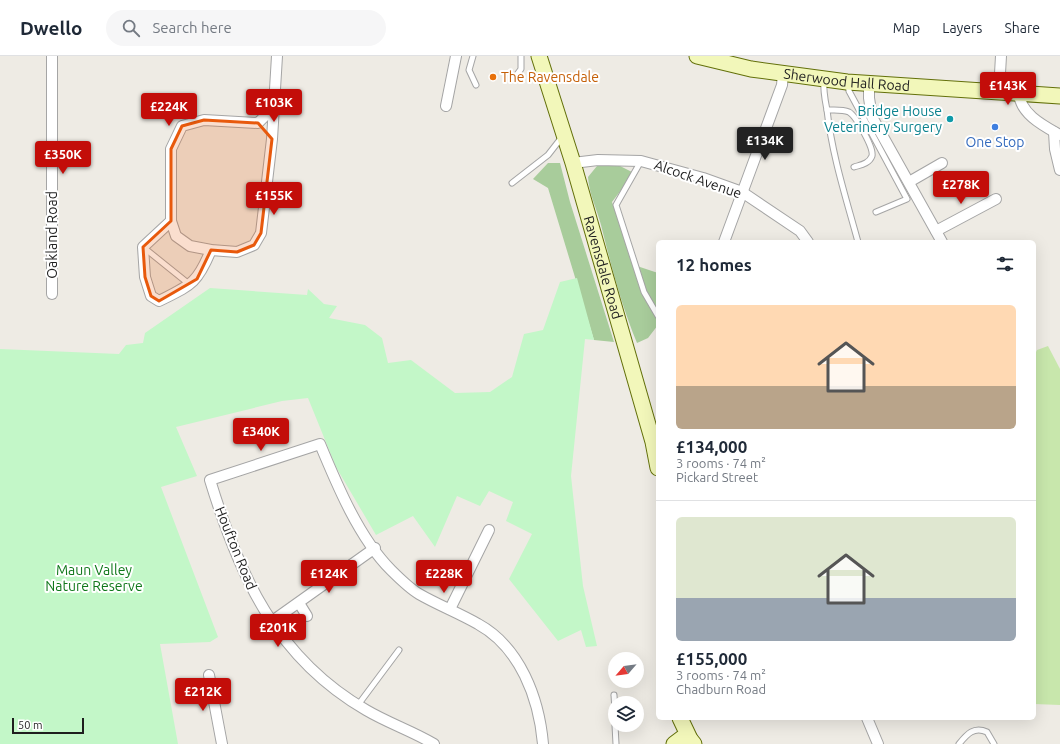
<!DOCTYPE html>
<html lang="en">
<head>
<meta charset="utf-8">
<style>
	:root { --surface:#fff; --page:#f6f6f7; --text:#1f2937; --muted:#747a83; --line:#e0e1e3; --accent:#c30d09 }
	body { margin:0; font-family:Ubuntu,sans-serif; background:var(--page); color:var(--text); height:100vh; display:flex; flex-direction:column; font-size:15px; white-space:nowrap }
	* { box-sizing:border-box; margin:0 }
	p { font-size:13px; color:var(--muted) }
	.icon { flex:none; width:22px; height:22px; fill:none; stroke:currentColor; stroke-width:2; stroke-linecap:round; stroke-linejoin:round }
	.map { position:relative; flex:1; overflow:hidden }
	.panel { position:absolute; left:656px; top:184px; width:380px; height:480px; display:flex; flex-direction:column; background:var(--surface); border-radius:6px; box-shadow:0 4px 16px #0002 }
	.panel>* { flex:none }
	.needle { width:26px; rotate:242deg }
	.tools { position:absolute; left:608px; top:596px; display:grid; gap:8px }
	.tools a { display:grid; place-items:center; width:36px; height:36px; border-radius:50%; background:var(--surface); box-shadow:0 4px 16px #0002; font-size:20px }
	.scale { position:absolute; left:12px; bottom:10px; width:72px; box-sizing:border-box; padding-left:4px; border:2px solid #1e1e1e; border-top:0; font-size:11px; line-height:14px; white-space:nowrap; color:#1e1e1e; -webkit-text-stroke:3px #fff; paint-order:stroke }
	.price { position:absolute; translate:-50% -34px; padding:0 9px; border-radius:4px; background:var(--accent); color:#fff; font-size:13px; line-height:26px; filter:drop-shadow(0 1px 2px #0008) }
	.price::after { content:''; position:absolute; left:50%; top:24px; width:12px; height:9px; margin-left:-6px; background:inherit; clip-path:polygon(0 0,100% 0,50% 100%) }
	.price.selected { background:#222; color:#fff }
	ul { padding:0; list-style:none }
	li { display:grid; align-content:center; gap:8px; height:212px; padding:0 20px }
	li+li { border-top:1px solid var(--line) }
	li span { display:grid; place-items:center; height:124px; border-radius:6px; color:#555 }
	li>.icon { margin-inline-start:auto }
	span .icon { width:72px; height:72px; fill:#fffc; stroke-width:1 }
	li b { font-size:17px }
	h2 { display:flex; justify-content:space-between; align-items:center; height:48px; padding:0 20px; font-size:17px }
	header { display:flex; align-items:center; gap:24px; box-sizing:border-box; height:56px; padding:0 20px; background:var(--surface); border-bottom:1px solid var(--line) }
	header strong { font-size:19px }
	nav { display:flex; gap:22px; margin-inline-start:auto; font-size:14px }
	.search { width:280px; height:36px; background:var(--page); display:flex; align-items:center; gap:10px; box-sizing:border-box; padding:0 14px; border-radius:22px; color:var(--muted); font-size:15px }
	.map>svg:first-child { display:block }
</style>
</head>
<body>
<header>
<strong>Dwello</strong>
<div class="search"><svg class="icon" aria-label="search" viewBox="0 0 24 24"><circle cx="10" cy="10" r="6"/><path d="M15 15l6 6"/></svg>Search here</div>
<nav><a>Map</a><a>Layers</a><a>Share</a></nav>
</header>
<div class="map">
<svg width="1060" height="688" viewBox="0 0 1060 688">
	<rect width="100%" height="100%" fill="#eeebe4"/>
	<path fill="#c8e7ac" d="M1048,290L1060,313V649L1034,648V300L1037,294Z"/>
	<g fill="#a8cc9b">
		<path d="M548,107H560L570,146L614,286L594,284L548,132L533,123Z"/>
		<path d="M597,110H620L634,117L612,146L634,209L658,217V269L648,282L637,287C621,248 611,209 601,169C597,153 589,138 588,121Z"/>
	</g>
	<path fill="#c3f7c8" d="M577,222L594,284L585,283L571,420L583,530L597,590L586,591L581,574L558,585L509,523L532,478L506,465L513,446L489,435L480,450L457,440L435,491L413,460L376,479L336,411L308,342L282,345L176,371L197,420L161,431L218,581L210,586L160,588L178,688H0V293L119,298L126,289L143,287L145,277L210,232L307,239L308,233L324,248L337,250L329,262L365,269L382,282L388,307L411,304L455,337L490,336L512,321L524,278L543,274L560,226Z"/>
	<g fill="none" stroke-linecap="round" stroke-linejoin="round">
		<defs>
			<g id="lane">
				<path d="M473,0L469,14L476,29"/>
				<path d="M515,21L521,13V0"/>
				<path d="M824,24C823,35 825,44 827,54C832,99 846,142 858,186"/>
				<path d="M848,27L849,35L907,143L876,156"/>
				<path d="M827,54C834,54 842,53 849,56C856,60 874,92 872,100C869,108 860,109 854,111"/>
				<path d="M641,105L616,149L644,236L658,260"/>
				<path d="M512,127L548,99L562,81"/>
				<path d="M143,191L189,228"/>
				<path d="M614,639L615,655"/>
				<path d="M358,649L399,594"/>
				<path d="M615,669L616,688"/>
				<path d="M959,688C967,678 974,670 987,676L994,688"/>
			</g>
			<g id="street">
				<path d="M52,0V238"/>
				<path d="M869,28V42L872,61L942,186"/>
				<path d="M999,35L1001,0"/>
				<path d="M1019,37C1020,58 1044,70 1060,79"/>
				<path d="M446,50L456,0"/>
				<path d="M273,52L258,67L204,64L182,70L171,93V165L176,180L190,190L211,194L237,196L254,189L261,177L272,83L277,0"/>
				<path d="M1054,76L1055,93L1060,114"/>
				<path d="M573,107L598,104L641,105L703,122L742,136L800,175L808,186"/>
				<path d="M909,126L942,107"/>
				<path d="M171,165L143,191L145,221L151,240L159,245C191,229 197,228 211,194"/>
				<path d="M936,175L996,143"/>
				<path d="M724,186L782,29L783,18"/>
				<path d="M299,547L307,560"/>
				<path d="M450,553L489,474"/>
				<path d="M271,566L375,492"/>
				<path d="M209,619L222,688"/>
				<path d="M867,662L878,688"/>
				<path d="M434,688C412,675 388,667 366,654C276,602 239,519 210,424L320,388C337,429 359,482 391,514C399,522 409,532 419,538C438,549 459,557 478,568C520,591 539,642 543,688"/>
			</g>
			<g id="secondary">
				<path id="s1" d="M539,0L573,107L653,386L658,412"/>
				<path id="s2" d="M697,0L751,13L847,26L1060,40"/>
				<path d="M680,662L690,683L694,688"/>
				<path d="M674,688L682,682L690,683"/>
			</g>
		</defs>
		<use href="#lane" stroke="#a5a5a5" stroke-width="7"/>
		<use href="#street" stroke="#a5a5a5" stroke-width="12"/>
		<use href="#secondary" stroke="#63700a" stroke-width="17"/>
		<use href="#lane" stroke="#fff" stroke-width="5"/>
		<use href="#street" stroke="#fff" stroke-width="10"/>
		<use href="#secondary" stroke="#f2f7ba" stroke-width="15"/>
	</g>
	<path fill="#e8590c" fill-opacity="0.2" stroke="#e8590c" stroke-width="3" stroke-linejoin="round" d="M204,64L258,67L272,83L261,177L254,189L237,196L211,194L197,223L159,245L151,240L145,221L143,191L171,165V93L182,70Z"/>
	<circle fill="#e8710a" stroke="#fff" stroke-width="1.5" cx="493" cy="21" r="4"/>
	<circle fill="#0f9aa8" stroke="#fff" stroke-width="1.5" cx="950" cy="63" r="4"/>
	<circle fill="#3f7fe0" stroke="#fff" stroke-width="1.5" cx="995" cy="71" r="4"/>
	<g text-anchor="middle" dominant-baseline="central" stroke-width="4" stroke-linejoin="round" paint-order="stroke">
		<g font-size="14" fill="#c56008" stroke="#fff" text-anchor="start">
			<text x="501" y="21">The Ravensdale</text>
		</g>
		<g font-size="14" fill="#1e1e1e" stroke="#fff">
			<text stroke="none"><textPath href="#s2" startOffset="152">Sherwood Hall Road</textPath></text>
			<text transform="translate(698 123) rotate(19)">Alcock Avenue</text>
			<text transform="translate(52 179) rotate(-90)">Oakland Road</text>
			<text stroke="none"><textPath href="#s1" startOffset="221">Ravensdale Road</textPath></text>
			<text transform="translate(236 492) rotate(68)">Houfton Road</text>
		</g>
		<g font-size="14" fill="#0d838f" stroke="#fff" text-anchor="end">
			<text x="942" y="55">Bridge House<tspan x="942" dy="16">Veterinery Surgery</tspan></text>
		</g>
		<g font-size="14" fill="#366cbe" stroke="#fff">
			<text x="995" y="86">One Stop</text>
		</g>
		<g font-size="14" fill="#10781b" stroke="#fff">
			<text x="94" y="514">Maun Valley<tspan x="94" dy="16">Nature Reserve</tspan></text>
		</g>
	</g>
</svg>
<div class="tools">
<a><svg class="needle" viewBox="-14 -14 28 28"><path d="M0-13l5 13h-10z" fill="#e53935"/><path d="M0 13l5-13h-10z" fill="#747a83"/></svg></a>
<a><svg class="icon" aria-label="layers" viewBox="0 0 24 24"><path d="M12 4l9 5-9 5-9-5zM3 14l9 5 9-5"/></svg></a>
</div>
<div class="scale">50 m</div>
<b class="price" style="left:1008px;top:50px">£143K</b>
<b class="price" style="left:274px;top:67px">£103K</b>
<b class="price" style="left:169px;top:71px">£224K</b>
<b class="price selected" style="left:765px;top:105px">£134K</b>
<b class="price" style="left:63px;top:119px">£350K</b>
<b class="price" style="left:961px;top:149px">£278K</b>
<b class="price" style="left:274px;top:160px">£155K</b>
<b class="price" style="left:261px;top:396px">£340K</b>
<b class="price" style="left:329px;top:538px">£124K</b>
<b class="price" style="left:444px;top:538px">£228K</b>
<b class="price" style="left:278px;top:592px">£201K</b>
<b class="price" style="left:203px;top:656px">£212K</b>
<section class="panel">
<h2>12 homes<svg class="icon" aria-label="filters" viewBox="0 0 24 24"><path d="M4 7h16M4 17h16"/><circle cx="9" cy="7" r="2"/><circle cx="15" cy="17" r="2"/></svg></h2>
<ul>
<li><span style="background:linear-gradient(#ffd9b3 65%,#b9a48a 0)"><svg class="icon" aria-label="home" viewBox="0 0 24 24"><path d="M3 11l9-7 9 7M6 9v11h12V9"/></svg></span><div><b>£134,000</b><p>3 rooms · 74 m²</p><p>Pickard Street</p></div></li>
<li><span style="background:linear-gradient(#dfe7d0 65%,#9aa5b1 0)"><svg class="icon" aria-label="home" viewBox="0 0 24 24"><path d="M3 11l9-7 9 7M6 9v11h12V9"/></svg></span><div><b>£155,000</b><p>3 rooms · 74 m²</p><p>Chadburn Road</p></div></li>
</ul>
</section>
</div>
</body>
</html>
